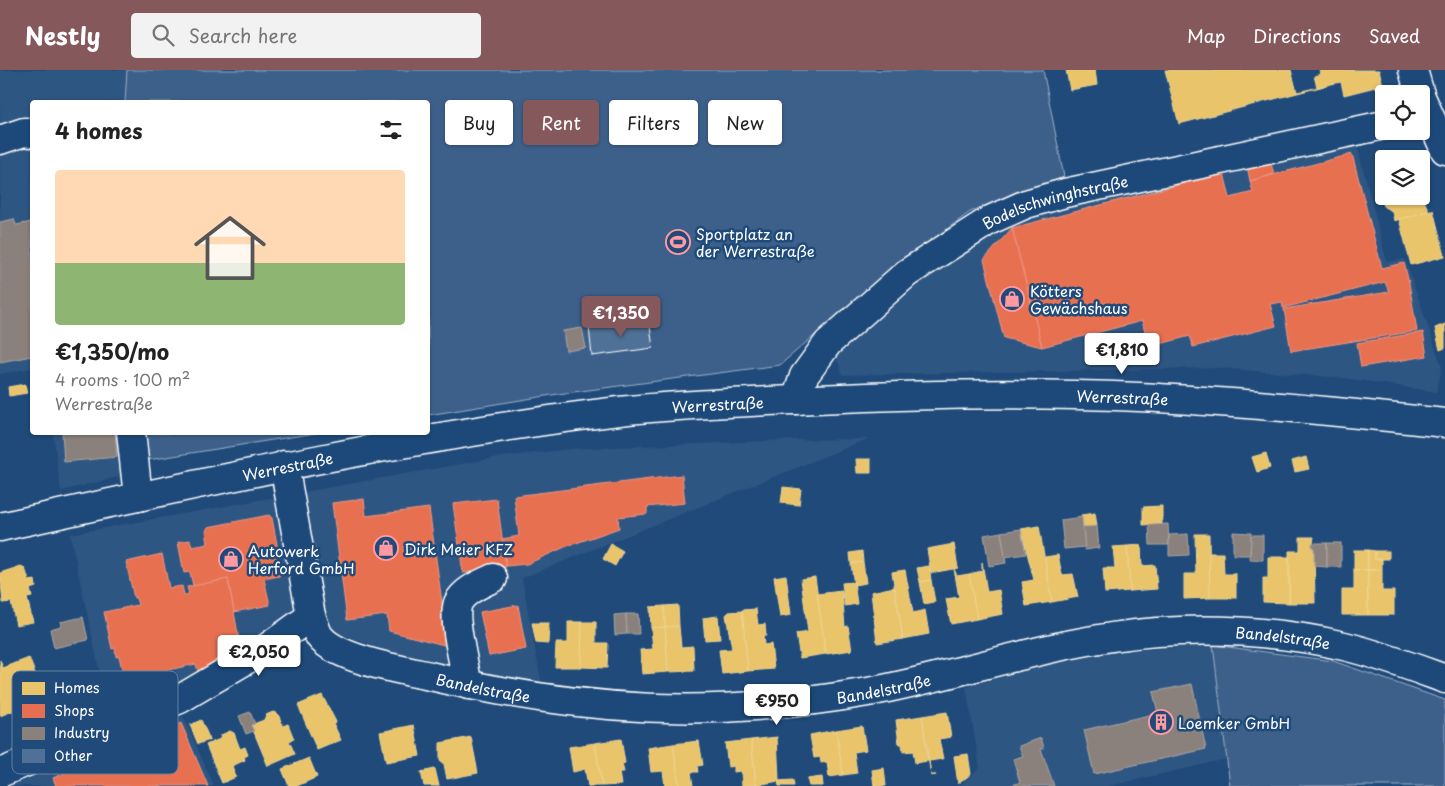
<!DOCTYPE html>
<html lang="en">
<head>
<meta charset="utf-8">
<style>
	:root { --surface:#fff; --page:#f2f2f2; --text:#222; --muted:#767676; --line:#e0e0e0; --accent:#85585c }
	body { margin:0; font-family:"Playpen Sans",sans-serif; background:var(--page); color:var(--text); height:100vh; display:flex; flex-direction:column; font-size:19px; white-space:nowrap }
	* { box-sizing:border-box; margin:0 }
	p { font-size:16px; color:var(--muted) }
	.icon { flex:none; width:28px; height:28px; fill:none; stroke:currentColor; stroke-width:2; stroke-linecap:round; stroke-linejoin:round }
	.map { position:relative; flex:1; overflow:hidden }
	.sheet { position:absolute; left:30px; top:30px; width:400px; height:335px; display:flex; flex-direction:column; background:var(--surface); border-radius:5px; box-shadow:0 1px 4px #0004 }
	.sheet>* { flex:none }
	.guide { position:absolute; left:445px; top:30px; width:475px; height:45px; display:flex; gap:10px }
	.buttons { position:absolute; left:1375px; top:15px; display:grid; gap:10px }
	.buttons a { display:grid; place-items:center; width:55px; height:55px; border-radius:5px; background:var(--surface); box-shadow:0 1px 4px #0004; font-size:25px }
	.price { position:absolute; translate:-50% -42px; padding:0 11px; border-radius:5px; background:#fff; color:#222; font-size:16px; line-height:32px; filter:drop-shadow(0 1px 2px #0008) }
	.price::after { content:''; position:absolute; left:50%; top:30px; width:15px; height:11px; margin-left:-8px; background:inherit; clip-path:polygon(0 0,100% 0,50% 100%) }
	.price.selected { background:var(--accent); color:#fff }
	ul { padding:0; list-style:none }
	li { display:grid; align-content:center; gap:10px; height:265px; padding:0 25px }
	li+li { border-top:1px solid var(--line) }
	li span { display:grid; place-items:center; height:155px; border-radius:5px; color:#555 }
	li>.icon { margin-inline-start:auto }
	span .icon { width:90px; height:90px; fill:#fffc; stroke-width:1 }
	li b { font-size:21px }
	h2 { display:flex; justify-content:space-between; align-items:center; height:60px; padding:0 25px; font-size:21px }
	.tag { padding:0 18px; border-radius:5px; background:var(--surface); box-shadow:0 1px 4px #0004; font-size:18px; line-height:45px }
	.tag.selected { background:var(--accent); color:#fff }
	header { display:flex; align-items:center; gap:30px; box-sizing:border-box; height:70px; padding:0 25px; background:var(--accent); color:#fff }
	header strong { font-size:24px }
	nav { display:flex; gap:28px; margin-inline-start:auto; font-size:18px }
	.search { width:350px; height:45px; background:var(--page); display:flex; align-items:center; gap:12px; box-sizing:border-box; padding:0 18px; border-radius:5px; color:var(--muted); font-size:19px }
	.map>svg:first-child { display:block }
</style>
</head>
<body>
<header>
<strong>Nestly</strong>
<div class="search"><svg class="icon" aria-label="search" viewBox="0 0 24 24"><circle cx="10" cy="10" r="6"/><path d="M15 15l6 6"/></svg>Search here</div>
<nav><a>Map</a><a>Directions</a><a>Saved</a></nav>
</header>
<div class="map">
<svg width="1445" height="716" viewBox="0 0 1445 716">
	<rect width="100%" height="100%" fill="#1f4a7a"/>
	<filter id="ink" filterUnits="userSpaceOnUse"><feTurbulence type="fractalNoise" baseFrequency=".02" numOctaves="2"/><feDisplacementMap in="SourceGraphic" scale="10" xChannelSelector="R" yChannelSelector="G"/><feConvolveMatrix kernelMatrix="1 2 1 2 8 2 1 2 1" color-interpolation-filters="sRGB"/></filter>
	<g filter="url(#ink)">
		<g fill="#2e5683">
			<path d="M0,0H127L125,32H32V298L0,304Z"/>
			<path d="M1355,67L1387,192L1405,189L1442,297L1436,322L1344,308L1218,298L843,305L834,282L919,202L1000,154L1068,133Z"/>
			<path d="M53,363H145L148,390L122,406L61,421Z"/>
			<path d="M868,369L522,508L541,611L421,593L329,560L326,549L167,623L108,641L70,464L494,388L569,379L792,370Z"/>
			<path d="M1213,575L1227,689L1109,716H960L980,698L966,617L1043,595L1129,581Z"/>
			<path d="M183,646L214,716H12Z"/>
		</g>
		<g fill="#3c618b" stroke="#9eb0c5">
			<path d="M127,0H1043L1064,107L970,142L887,203L780,295L558,324L428,345V32H125Z"/>
			<path d="M145,363H316L148,390Z"/>
			<path d="M1213,575L1333,591L1445,630V716H1230Z"/>
		</g>
		<g fill="#e9c46a" stroke="#f0d697">
			<path d="M1066,0H1095L1097,15L1070,20Z"/>
			<path d="M1165,0H1291L1297,22L1324,16L1179,54Z"/>
			<path d="M1319,0H1379L1383,15L1344,25L1341,12L1317,17L1314,6L1321,4Z"/>
			<path d="M1384,124V126L1421,125L1429,141L1394,151L1392,141L1384,137L1382,128Z"/>
			<path d="M1433,140L1445,186L1411,195L1399,149Z"/>
			<path d="M1445,254V278L1440,280L1435,258Z"/>
			<path d="M25,314L27,323L9,326L8,317Z"/>
			<path d="M1266,383L1270,398L1257,402L1252,387Z"/>
			<path d="M1306,387L1309,399L1295,402L1292,391Z"/>
			<path d="M856,389H871V403H857Z"/>
			<path d="M783,417L801,419L799,435L781,433Z"/>
			<path d="M1162,436V454L1143,455V437Z"/>
			<path d="M1095,443L1097,456L1083,457L1081,445Z"/>
			<path d="M1039,456L1052,532L1026,536L1022,512L1034,510L1021,459Z"/>
			<path d="M1195,464H1209L1210,528L1184,529V504H1196Z"/>
			<path d="M1300,467H1314L1312,478H1314L1315,533H1289V481H1300Z"/>
			<path d="M611,474L623,481L615,496L603,489Z"/>
			<path d="M954,474L958,498L931,503L927,479Z"/>
			<path d="M1141,475L1142,496L1155,495L1157,519L1130,521L1127,476Z"/>
			<path d="M1127,476L1130,521L1105,523L1103,498H1115L1113,477Z"/>
			<rect x="1354" y="480" width="14" height="20"/>
			<path d="M1368,480L1375,481V489H1382V500H1368Z"/>
			<path d="M862,481L863,492L851,494L850,483Z"/>
			<rect x="1375" y="481" width="14" height="8"/>
			<path d="M1209,483H1223L1224,504H1236V528H1210Z"/>
			<path d="M1058,485L1062,505L1073,504L1078,527L1052,532L1045,487Z"/>
			<path d="M1268,487H1289V533L1263,532V508H1268Z"/>
			<path d="M863,492L866,513L854,515L851,494Z"/>
			<path d="M982,492L987,522L999,520L1003,544L977,549L969,504L982,501Z"/>
			<path d="M21,496L25,498L29,511L35,510L36,517L30,519L32,527L27,528L33,552L16,555L11,532L3,533L0,503Z"/>
			<path d="M929,496L931,510L920,512L917,498Z"/>
			<path d="M954,499L957,506L969,504L977,549L951,554L946,529L959,527Z"/>
			<path d="M905,500L913,543L925,540L929,564L903,569L892,502Z"/>
			<path d="M1354,500H1368V545H1342V520H1354Z"/>
			<path d="M1368,500H1382V521H1394V545H1368Z"/>
			<path d="M786,505L791,545L780,547L774,507Z"/>
			<path d="M815,507L826,584L800,588L796,564L808,562L801,509Z"/>
			<path d="M931,510L935,532L924,534L920,512Z"/>
			<path d="M854,512L857,534L845,536L842,513Z"/>
			<path d="M894,517L903,569L877,573L871,522Z"/>
			<path d="M842,521L845,557L848,556L852,580L826,584L817,524Z"/>
			<path d="M678,535L679,556L665,557L664,536Z"/>
			<path d="M664,536L665,557L651,558L650,537Z"/>
			<path d="M756,539L758,555L765,554L766,566H763L764,575L771,574L774,599L748,601L742,540Z"/>
			<path d="M742,541L748,601L722,604L719,580L732,579L726,545L729,542Z"/>
			<path d="M718,546L720,569L705,570L703,548Z"/>
			<path d="M568,552H582L581,597H555L556,573H568Z"/>
			<path d="M582,552H596V573H608L607,598L581,597Z"/>
			<path d="M532,553H549L548,574L536,573Z"/>
			<path d="M679,556L681,577L693,576L694,601L668,602L665,557Z"/>
			<path d="M665,557L668,602L642,604L640,580L653,579L651,558Z"/>
			<path d="M29,588L45,628L0,646V590L3,598Z"/>
			<path d="M322,625L336,652L333,653L341,670L317,680L298,635Z"/>
			<path d="M273,642L278,644L283,656L288,654L294,669L289,671L295,684L268,696L251,655L264,650L266,645Z"/>
			<path d="M947,642L951,667L939,669L943,689L929,691L931,705H936L931,706L922,646Z"/>
			<path d="M922,646L928,691L915,693L913,681L903,682L902,674H899L896,650Z"/>
			<path d="M201,650L210,670L198,674L190,655Z"/>
			<path d="M414,655L420,686L386,692L380,662Z"/>
			<path d="M862,656L866,680L854,682L857,703L843,705L836,660Z"/>
			<path d="M836,660L843,705L829,707L827,692L821,693L820,687L814,688L810,665Z"/>
			<path d="M230,661L234,663L240,679L245,677L248,685L244,687L245,690L232,696L236,707L222,713L206,675L220,669L221,665Z"/>
			<path d="M471,667L478,703L447,709L444,694L440,691V673Z"/>
			<path d="M777,667L779,711L756,715L751,670Z"/>
			<path d="M621,669L625,693L622,694L624,702H619L621,715L602,716L595,673Z"/>
			<path d="M751,670L756,715L742,716L741,701L734,702V696L728,697L725,673Z"/>
			<path d="M699,671L703,695L697,696L698,702H691L693,716H679L673,674Z"/>
			<path d="M595,673L602,716H588L585,699L573,702L569,677Z"/>
			<path d="M673,674L679,716H665L663,701L651,702L648,678Z"/>
			<path d="M968,684L971,704L958,714L954,686Z"/>
			<path d="M309,688L317,707L297,716H289L282,699Z"/>
			<path d="M884,698L886,716H874L872,700Z"/>
			<path d="M435,699L439,716H424L421,702Z"/>
			<path d="M822,707L823,716H809L807,709Z"/>
			<path d="M793,710L794,716H779L778,711Z"/>
		</g>
		<g fill="#e76f51" stroke="#ee9a85">
			<path d="M1352,84L1382,198L1404,193L1409,213L1417,261L1291,281L1284,239L1389,222L1385,212L1283,238L1282,232L1270,234L1276,256L1193,277L1190,266L1149,277L1142,251L1042,277L1012,158L1224,103L1230,128L1253,122L1250,111Z"/>
			<path d="M1270,90L1274,104L1250,111L1247,96Z"/>
			<path d="M1012,158L1042,277L1004,268L984,190Z"/>
			<path d="M1423,262L1427,286L1361,297L1357,273Z"/>
			<path d="M682,405L685,433L647,437V444L618,447L619,458L565,477L527,494L506,496L502,469L519,466L514,426Z"/>
			<path d="M364,429L366,446L429,438L448,576L389,561L387,545L347,550L332,433Z"/>
			<path d="M497,429L506,497L463,503L453,434Z"/>
			<path d="M269,445L272,448L282,501L279,506L264,509L270,535L234,542L228,509L193,516L190,502L184,503L178,472L190,470L192,477L208,474L206,461L208,457Z"/>
			<path d="M162,484L169,518L182,516L184,525L189,524L187,517L228,509L240,575L198,602L196,594L154,603L156,611L126,617L119,586L116,587L115,578L112,579L104,542L138,535L136,528H134L126,492Z"/>
			<path d="M518,535L526,579L489,586L480,542Z"/>
			<path d="M181,653L208,716H56L53,708Z"/>
		</g>
		<g fill="#8a817c" stroke="#ada7a3">
			<path d="M14,149L16,155L32,152V286L0,292V152Z"/>
			<path d="M582,258L586,278L566,281L563,261Z"/>
			<path d="M62,362H115L117,387L64,392Z"/>
			<path d="M1082,447L1085,477L1064,479L1061,450Z"/>
			<path d="M1168,454L1169,475H1150L1149,455Z"/>
			<path d="M1097,456L1099,478L1085,480L1083,457Z"/>
			<path d="M1021,459L1026,484L1005,487L1001,462Z"/>
			<path d="M1001,462L1006,493L989,496L984,465Z"/>
			<path d="M1233,462L1251,463L1250,485H1233Z"/>
			<path d="M1188,464L1189,485L1169,486V465Z"/>
			<path d="M1251,465H1263V490H1250Z"/>
			<path d="M1312,473H1327V497L1314,496V478H1312Z"/>
			<rect x="1327" y="473" width="14" height="24"/>
			<path d="M626,544L627,564L615,565L614,545Z"/>
			<path d="M626,544H638L639,564H627Z"/>
			<path d="M83,547L88,570L54,578L50,559L61,556L60,552Z"/>
			<path d="M1192,614L1206,679L1094,704L1084,660L1158,643L1153,622Z"/>
			<path d="M250,642L255,654L251,655L254,661L246,664L239,646Z"/>
			<path d="M1041,668L1044,678L1041,679L1054,716H1011L1020,712L1013,689L1023,686L1019,676Z"/>
		</g>
		<path fill="#507197" stroke="#fff" d="M649,249L653,278L592,286L589,257Z"/>
		<g fill="none" stroke-linecap="round" stroke-linejoin="round">
			<defs>
				<g id="minor">
					<path d="M1413,0L1420,24"/>
					<path d="M1421,27L1445,80"/>
					<path d="M0,70L24,62L32,63"/>
					<path id="s1" d="M796,330L804,306L828,273L907,203L990,150L1026,134L1065,123L1384,55"/>
					<path d="M131,362L138,427"/>
					<path id="s2" d="M284,395L311,546C314,552 316,562 320,567C337,589 402,600 430,606C581,642 715,649 868,622C965,604 1057,569 1157,562C1218,558 1284,562 1344,576C1378,584 1412,597 1445,609"/>
					<path d="M468,615C465,599 452,547 458,533C464,520 481,514 493,508"/>
					<path d="M0,703L180,629L268,577L311,546"/>
				</g>
				<g id="major">
					<path id="s3" d="M0,457C205,412 410,366 619,341C684,334 751,332 816,329C923,324 1031,322 1139,327C1241,332 1343,342 1445,353"/>
				</g>
			</defs>
			<use href="#minor" stroke="#fff" stroke-width="31"/>
			<use href="#major" stroke="#fff" stroke-width="31"/>
			<use href="#minor" stroke="#1f4a7a" stroke-width="28"/>
			<use href="#major" stroke="#1f4a7a" stroke-width="28"/>
		</g>
	</g>
	<defs>
		<symbol id="stadium-ring" viewBox="-11 -11 22 22"><circle r="9.5" fill="#1f4a7a" stroke="#ff9aa2" stroke-width="1.5"/><path d="M0-5a6.5 5 0 1 0 0 10a6.5 5 0 1 0 0-10ZM-3.5-1.8h7v3.6h-7Z" fill="#ff9aa2"/></symbol>
		<symbol id="shop-ring" viewBox="-11 -11 22 22"><circle r="9.5" fill="#1f4a7a" stroke="#ff9aa2" stroke-width="1.5"/><path d="M-5-2.5h2.3a2.7 3.5 0 0 1 5.4 0H5L5.5 6h-11ZM-1.5-2.5h3a1.5 2.3 0 0 0-3 0Z" fill="#ff9aa2"/></symbol>
		<symbol id="building-ring" viewBox="-11 -11 22 22"><circle r="9.5" fill="#1f4a7a" stroke="#ff9aa2" stroke-width="1.5"/><path d="M-4-6H4V6H1V3H-1V6H-4ZM-2.5-4.3h1.7v1.8h-1.7ZM.8-4.3h1.7v1.8H.8ZM-2.5-1h1.7V.8h-1.7ZM.8-1h1.7V.8H.8Z" fill="#ff9aa2"/></symbol>
	</defs>
	<g fill-rule="evenodd">
		<use href="#stadium-ring" x="664" y="158" width="28" height="28"/>
		<use href="#shop-ring" x="998" y="215" width="28" height="28"/>
		<use href="#shop-ring" x="372" y="464" width="28" height="28"/>
		<use href="#shop-ring" x="217" y="475" width="28" height="28"/>
		<use href="#building-ring" x="1147" y="638" width="28" height="28"/>
	</g>
	<g text-anchor="middle" dominant-baseline="central" stroke-width="5" stroke-linejoin="round" paint-order="stroke">
		<g font-size="15" fill="#fff" stroke="#1f4a7a">
			<text stroke="none"><textPath href="#s1" startOffset="338">Bodelschwinghstraße</textPath></text>
			<text stroke="none"><textPath href="#s3" startOffset="1134">Werrestraße</textPath></text>
			<text stroke="none"><textPath href="#s3" startOffset="729">Werrestraße</textPath></text>
			<text stroke="none"><textPath href="#s3" startOffset="294">Werrestraße</textPath></text>
			<text stroke="none"><textPath href="#s2" startOffset="1158">Bandelstraße</textPath></text>
			<text stroke="none"><textPath href="#s2" startOffset="349">Bandelstraße</textPath></text>
			<text stroke="none"><textPath href="#s2" startOffset="752">Bandelstraße</textPath></text>
		</g>
		<g font-size="15" fill="#fff" stroke="#1f4a7a" text-anchor="start">
			<text x="696" y="163">Sportplatz an<tspan x="696" dy="17">der Werrestraße</tspan></text>
			<text x="1030" y="220">Kötters<tspan x="1030" dy="17">Gewächshaus</tspan></text>
			<text x="404" y="478">Dirk Meier KFZ</text>
			<text x="248" y="480">Autowerk<tspan x="248" dy="17">Herford GmbH</tspan></text>
			<text x="1178" y="652">Loemker GmbH</text>
		</g>
	</g>
	<rect x="12" y="601" width="166" height="103" rx="8" fill="#1f4a7a" stroke="#6280a2" stroke-width="1"/>
	<rect x="22" y="612" width="23" height="13" fill="#e9c46a"/>
	<rect x="22" y="634" width="23" height="14" fill="#e76f51"/>
	<rect x="22" y="657" width="23" height="13" fill="#8a817c"/>
	<rect x="22" y="679" width="23" height="14" fill="#507197"/>
	<g font-size="14" fill="#fff">
		<text x="54" y="623">Homes</text>
		<text x="54" y="646">Shops</text>
		<text x="54" y="668">Industry</text>
		<text x="54" y="691">Other</text>
	</g>
</svg>
<div class="buttons">
<a><svg class="icon" aria-label="locate" viewBox="0 0 24 24"><circle cx="12" cy="12" r="6"/><path d="M12 2v4M12 18v4M2 12h4M18 12h4"/></svg></a>
<a><svg class="icon" aria-label="layers" viewBox="0 0 24 24"><path d="M12 4l9 5-9 5-9-5zM3 14l9 5 9-5"/></svg></a>
</div>
<b class="price selected" style="left:621px;top:268px">€1,350</b>
<b class="price" style="left:1122px;top:305px">€1,810</b>
<b class="price" style="left:259px;top:607px">€2,050</b>
<b class="price" style="left:777px;top:656px">€950</b>
<div class="guide">
<a class="tag">Buy</a>
<a class="tag selected">Rent</a>
<a class="tag">Filters</a>
<a class="tag">New</a>
</div>
<section class="sheet">
<h2>4 homes<svg class="icon" aria-label="filters" viewBox="0 0 24 24"><path d="M4 7h16M4 17h16"/><circle cx="9" cy="7" r="2"/><circle cx="15" cy="17" r="2"/></svg></h2>
<ul>
<li><span style="background:linear-gradient(#ffd9b3 60%,#8fb573 0)"><svg class="icon" aria-label="home" viewBox="0 0 24 24"><path d="M3 11l9-7 9 7M6 9v11h12V9"/></svg></span><div><b>€1,350/mo</b><p>4 rooms · 100 m²</p><p>Werrestraße</p></div></li>
</ul>
</section>
</div>
</body>
</html>
